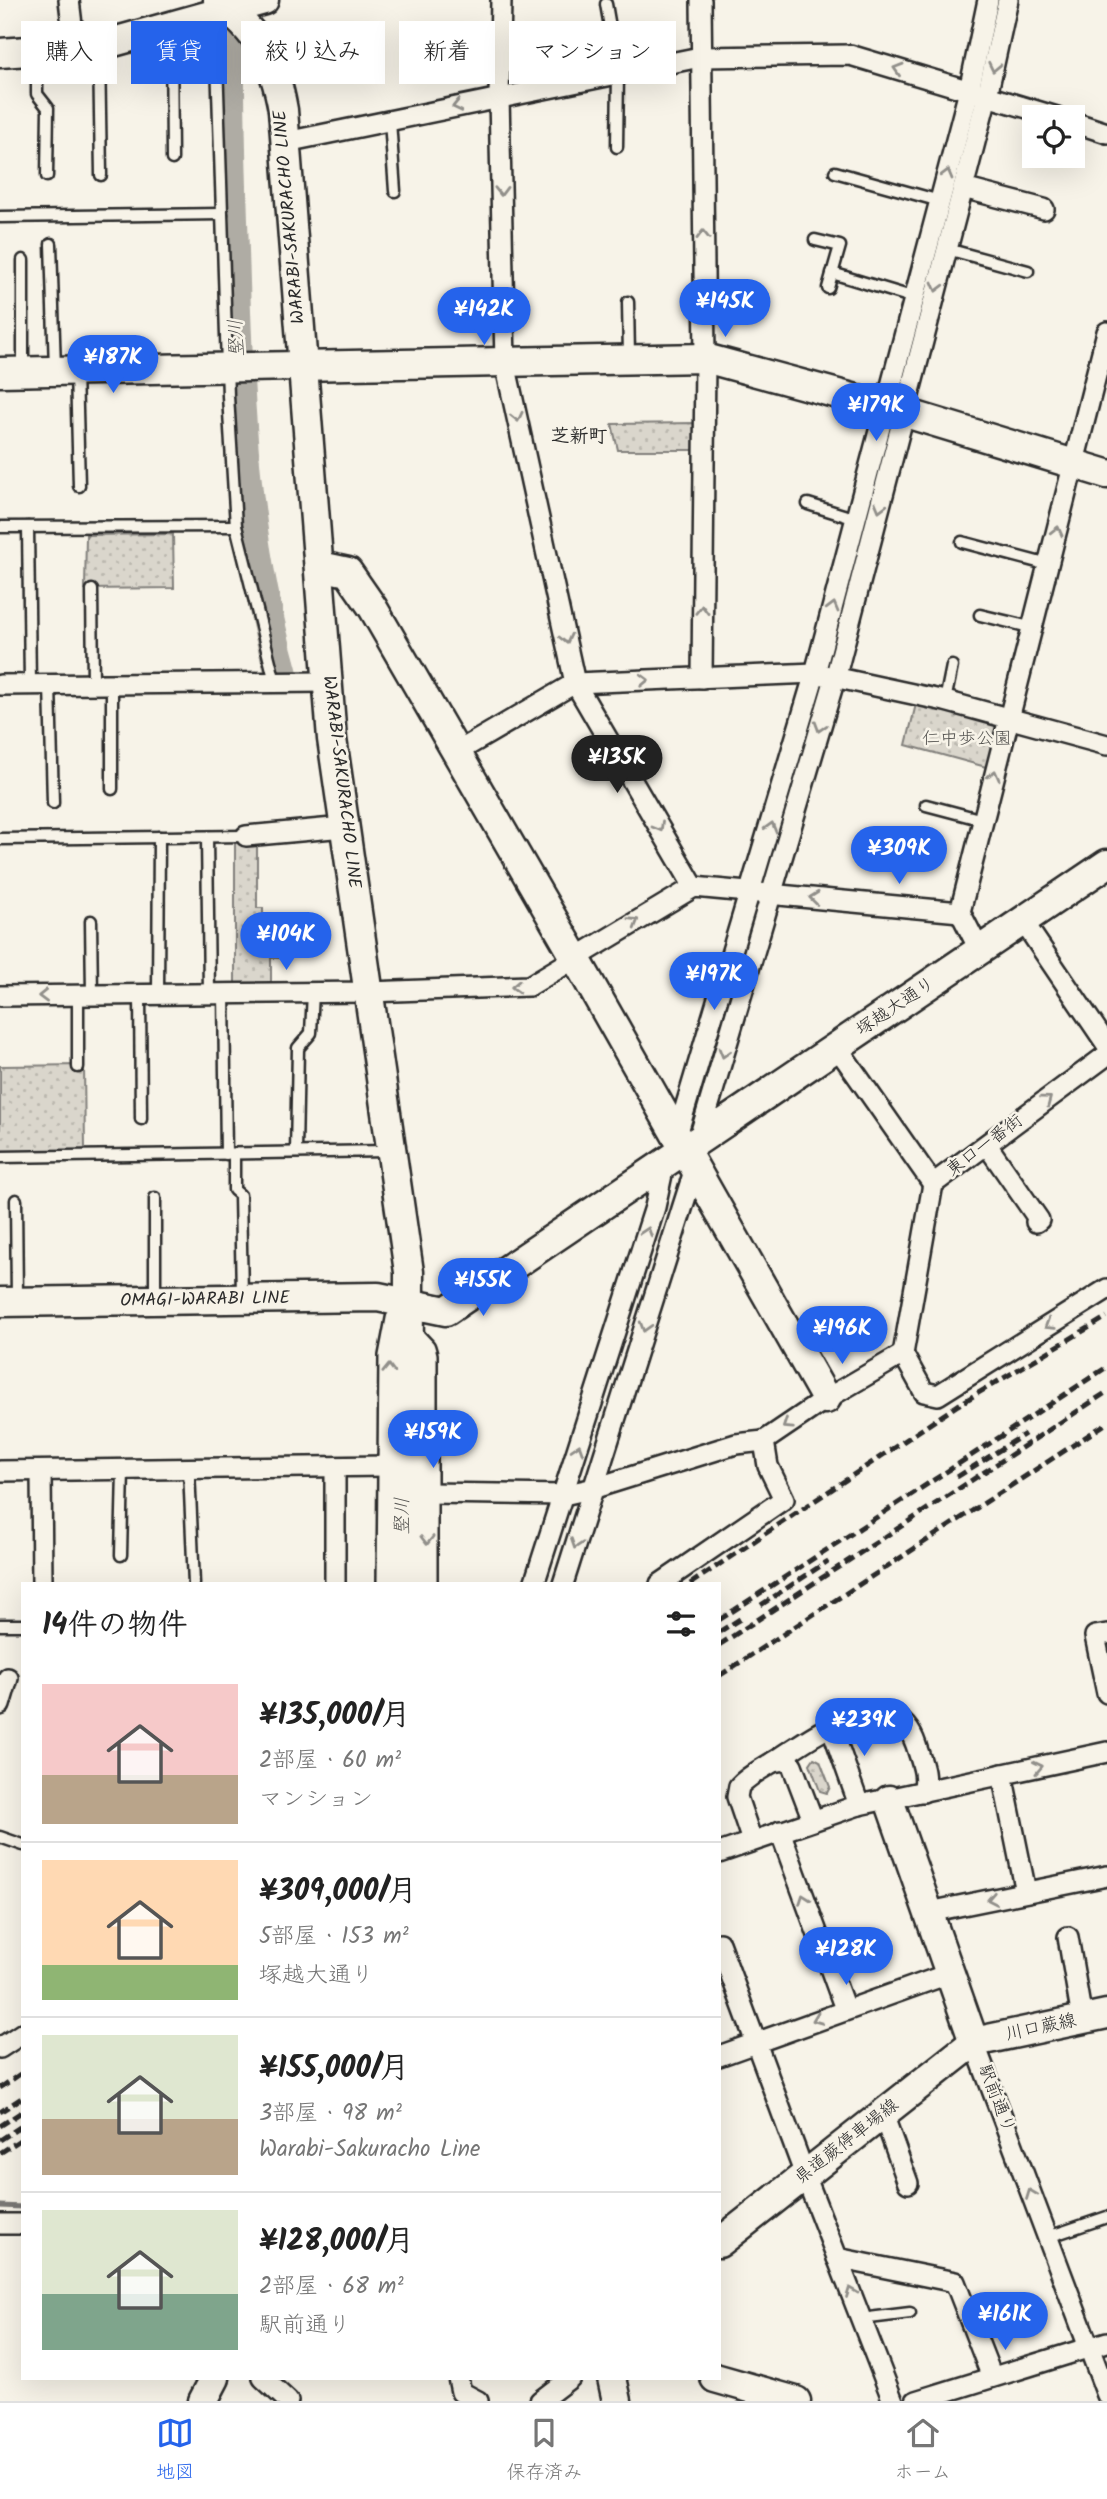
<!DOCTYPE html>
<html lang="ja">
<head>
<meta charset="utf-8">
<style>
	:root { --surface:#fff; --page:#f2f2f2; --text:#222; --muted:#767676; --line:#e0e0e0; --accent:#2563eb }
	body { margin:0; font-family:Kalam,"Klee One",sans-serif; background:var(--page); color:var(--text); height:100vh; display:flex; flex-direction:column; font-size:26px; white-space:nowrap }
	* { box-sizing:border-box; margin:0 }
	p { font-size:23px; color:var(--muted) }
	.icon { flex:none; width:38px; height:38px; fill:none; stroke:currentColor; stroke-width:2; stroke-linecap:round; stroke-linejoin:round }
	.map { position:relative; flex:1; overflow:hidden }
	.panel { position:absolute; left:21px; top:1582px; width:700px; height:798px; display:flex; flex-direction:column; background:var(--surface); border-radius:0px; box-shadow:0 7px 28px #0002 }
	.panel>* { flex:none }
	.banner { position:absolute; left:21px; top:21px; width:700px; height:63px; display:flex; gap:14px }
	.fabs { position:absolute; left:1022px; top:105px; display:grid; gap:14px }
	.fabs a { display:grid; place-items:center; width:63px; height:63px; border-radius:0px; background:var(--surface); box-shadow:0 7px 28px #0002; font-size:35px }
	.price { position:absolute; translate:-50% -60px; padding:0 16px; border-radius:24px; background:var(--accent); color:#fff; font-size:23px; line-height:46px; filter:drop-shadow(0 2px 4px #0008) }
	.price::after { content:''; position:absolute; left:50%; top:42px; width:21px; height:16px; margin-left:-10px; background:inherit; clip-path:polygon(0 0,100% 0,50% 100%) }
	.price.active { background:#222; color:#fff }
	ul { padding:0; list-style:none }
	li { display:flex; align-items:center; gap:21px; height:175px; padding:0 21px }
	li+li { border-top:2px solid var(--line) }
	li span { display:grid; place-items:center; flex:none; width:196px; height:140px; border-radius:0px; color:#555 }
	li>.icon { margin-inline-start:auto }
	span .icon { width:84px; height:84px; fill:#fffc; stroke-width:1 }
	li b { font-size:30px }
	h2 { display:flex; justify-content:space-between; align-items:center; height:84px; padding:0 21px; font-size:30px }
	.tag { padding:0 24px; border-radius:0px; background:var(--surface); box-shadow:0 7px 28px #0002; font-size:24px; line-height:63px }
	.tag.active { background:var(--accent); color:#fff }
	.menu { display:flex; justify-content:space-around; align-items:center; height:98px; border-top:2px solid var(--line); background:var(--surface); font-size:19px; color:var(--muted) }
	.menu a { display:grid; justify-items:center; gap:4px }
	.menu .active { color:var(--accent) }
	.map>svg:first-child { display:block }
</style>
</head>
<body>
<div class="map">
<svg width="1107" height="2401" viewBox="0 0 1107 2401">
	<defs>
		<pattern id="green-dots" width="8" height="8" patternUnits="userSpaceOnUse" patternTransform="scale(1.75)"><rect width="8" height="8" fill="#dad6cc"/><path d="M2 2h.1M6 6h.1" fill="none" stroke="#bbb8af" stroke-width="1.8" stroke-linecap="round"/></pattern>
	</defs>
	<rect width="100%" height="100%" fill="#f7f3e8"/>
	<filter id="ink" filterUnits="userSpaceOnUse"><feTurbulence type="fractalNoise" baseFrequency=".0143" numOctaves="2"/><feDisplacementMap in="SourceGraphic" scale="14" xChannelSelector="R" yChannelSelector="G"/><feConvolveMatrix kernelMatrix="1 2 1 2 8 2 1 2 1" color-interpolation-filters="sRGB"/></filter>
	<g filter="url(#ink)">
		<g fill="url(#green-dots)" stroke="#82807c" stroke-width="2">
			<path d="M695,423L696,450H618L612,424Z"/>
			<path d="M173,534L174,588L85,589L86,535Z"/>
			<path d="M916,704L998,725L986,767L906,745Z"/>
			<path d="M235,841H257V908H263V941H286V958H271V986L235,987Z"/>
			<path d="M84,1065L85,1150L0,1152V1066Z"/>
			<path d="M814,1758L820,1761L830,1787L827,1793L820,1791L810,1764Z"/>
		</g>
		<g fill="none" stroke-linecap="round" stroke-linejoin="round">
			<path stroke="#7a7874" stroke-width="5" d="M0,2206L23,2207"/>
			<path stroke="#afaca4" stroke-width="33" d="M229,0C227,89 230,178 233,266C237,405 243,538 281,672"/>
			<defs>
				<g id="lane">
					<path d="M606,4L618,73L617,147"/>
					<path d="M171,30L172,159"/>
					<path d="M216,30L228,396L236,526L275,682"/>
					<path d="M99,50L101,175"/>
					<path d="M37,54V94L48,108L47,176"/>
					<path d="M390,121L395,191"/>
					<path d="M835,172L940,201"/>
					<path d="M0,217L222,214"/>
					<path d="M815,240L840,246L828,288"/>
					<path d="M51,244L55,369"/>
					<path d="M947,249L1028,271"/>
					<path d="M23,260V368"/>
					<path d="M832,273L915,298"/>
					<path d="M628,302L629,356"/>
					<path d="M76,371L79,486"/>
					<path d="M808,504L856,519"/>
					<path d="M0,527L236,526"/>
					<path d="M28,527L30,684"/>
					<path d="M962,542L1049,565"/>
					<path d="M92,590L93,684"/>
					<path d="M980,615L1034,628"/>
					<path d="M50,684L53,803"/>
					<path d="M945,701L952,666"/>
					<path d="M112,789V684"/>
					<path d="M926,805L983,820"/>
					<path d="M207,837L209,993"/>
					<path d="M0,839L246,836"/>
					<path d="M91,921L92,995"/>
					<path d="M224,993L226,1154"/>
					<path d="M140,994L141,1119"/>
					<path d="M158,994L159,837"/>
					<path d="M78,995V1067"/>
					<path d="M296,1152L298,1048L311,1033L313,992"/>
					<path d="M234,1154V1190L240,1195L242,1295"/>
					<path d="M0,1157L388,1151"/>
					<path d="M155,1198V1296"/>
					<path d="M16,1200L17,1298"/>
					<path d="M189,1469L194,1584"/>
					<path d="M121,1555L123,1470"/>
					<path d="M0,1625H23"/>
					<path d="M0,1837L23,1845"/>
					<path d="M1048,2237L1107,2217"/>
					<path d="M861,2319L910,2313"/>
				</g>
				<g id="street">
					<path d="M69,0L75,50"/>
					<path d="M501,0L499,97L505,363L575,683L694,887"/>
					<path d="M701,0L705,358L702,678"/>
					<path d="M1073,122L1107,133"/>
					<path d="M286,142L700,57L850,55L1057,117"/>
					<path d="M963,188L1044,209"/>
					<path d="M0,685L327,682"/>
					<path d="M457,752L575,683L815,673L945,701L1107,745"/>
					<path d="M246,836L344,827"/>
					<path d="M960,912L1107,332"/>
					<path d="M1023,921L1107,1045"/>
					<path d="M0,996L369,992L529,986L694,887L960,912L980,951"/>
					<path d="M837,1047L933,1184"/>
					<path d="M677,1135L815,673L969,91L988,0"/>
					<path d="M698,1142L836,675L987,96L1008,0"/>
					<path d="M987,1145L1039,1220L1036,1222"/>
					<path d="M409,1331L425,1348L427,1355V1584"/>
					<path d="M903,1354L933,1184L1107,1055"/>
					<path d="M335,1467V1584"/>
					<path d="M0,1471L387,1466"/>
					<path d="M41,1471L42,1584"/>
					<path d="M428,1493L563,1495L595,1488L736,1444L764,1441"/>
					<path d="M387,1584L389,1356L396,1319L410,1304"/>
					<path d="M534,1584L655,1207L664,1165"/>
					<path d="M563,1584L695,1168"/>
					<path d="M660,1584L784,1499L768,1466L764,1441L826,1399L903,1354L924,1392L938,1395L1107,1289"/>
					<path d="M1107,1634L1095,1636L1107,1693"/>
					<path d="M0,1705L8,1678"/>
					<path d="M831,1726L859,1805"/>
					<path d="M773,1762L785,1760L792,1765L813,1820"/>
					<path d="M1002,1774L1026,1892"/>
					<path d="M780,1831L845,2009"/>
					<path d="M752,1841L737,1797L739,1786C750,1774 766,1767 779,1758C814,1735 893,1677 916,1745C921,1761 928,1775 923,1792"/>
					<path d="M719,1853L859,1805L1107,1752"/>
					<path d="M929,1912L1107,1876"/>
					<path d="M1068,1937L1082,2019"/>
					<path d="M719,1943L805,2175L893,2401"/>
					<path d="M974,2042L1107,2395"/>
					<path d="M0,2048L23,2033"/>
					<path d="M719,2056L951,1973"/>
					<path d="M883,2114L908,2183"/>
					<path d="M0,2224H23"/>
					<path d="M837,2258L955,2282L992,2377"/>
					<path d="M263,2378L288,2401"/>
					<path d="M458,2378L461,2392L478,2401"/>
					<path d="M540,2401L570,2378"/>
					<path d="M916,2401L1107,2342"/>
				</g>
				<g id="secondary">
					<path d="M218,0C258,34 274,58 283,110L332,739L409,1272L408,1584"/>
					<path d="M0,53L99,46L264,0"/>
					<path d="M0,372L705,358L886,407L1107,474"/>
					<path d="M320,566L348,572L373,608L575,957L826,1399"/>
					<path d="M0,1302L378,1297L446,1311L1107,864"/>
					<path d="M889,1800L974,2042"/>
					<path d="M719,2243L974,2042L1107,2014"/>
					<path d="M612,2378L617,2401"/>
					<path d="M715,2378L796,2401"/>
					<path d="M203,2401L215,2378"/>
				</g>
			</defs>
			<use href="#lane" stroke="#2b2b2b" stroke-width="15"/>
			<use href="#street" stroke="#2b2b2b" stroke-width="24"/>
			<use href="#secondary" stroke="#2b2b2b" stroke-width="33"/>
			<use href="#lane" stroke="#f7f3e8" stroke-width="10"/>
			<use href="#street" stroke="#f7f3e8" stroke-width="19"/>
			<use href="#secondary" stroke="#f7f3e8" stroke-width="28"/>
			<g stroke="#2b2b2b" stroke-width="5" stroke-dasharray="10 5" stroke-linecap="butt">
				<path d="M957,1477L1025,1434"/>
				<path d="M690,1584L958,1405L1107,1317"/>
				<path d="M761,1605L828,1561"/>
				<path d="M719,1620L1107,1367"/>
				<path d="M719,1632L740,1619"/>
				<path d="M719,1645L1107,1392"/>
				<path d="M719,1676L1107,1423"/>
				<path d="M0,2088L23,2072"/>
				<path d="M0,2112L23,2097"/>
				<path d="M0,2126L23,2111"/>
				<path d="M0,2140L23,2125"/>
				<path d="M0,2153L23,2138"/>
			</g>
		</g>
		<defs><path id="oneway-chevron" d="M-2-3.5L2.5 0L-2 3.5" fill="none" stroke-width="1.6" stroke-linecap="round" stroke-linejoin="round" transform="scale(1.75)"/></defs>
		<g stroke="#918f8a">
			<use href="#oneway-chevron" transform="translate(994 67) rotate(102)"/>
			<use href="#oneway-chevron" transform="translate(898 69) rotate(-163)"/>
			<use href="#oneway-chevron" transform="translate(457 106) rotate(167)"/>
			<use href="#oneway-chevron" transform="translate(947 174) rotate(-75)"/>
			<use href="#oneway-chevron" transform="translate(501 191) rotate(89)"/>
			<use href="#oneway-chevron" transform="translate(703 235) rotate(-91)"/>
			<use href="#oneway-chevron" transform="translate(937 287) rotate(105)"/>
			<use href="#oneway-chevron" transform="translate(517 417) rotate(77)"/>
			<use href="#oneway-chevron" transform="translate(880 507) rotate(105)"/>
			<use href="#oneway-chevron" transform="translate(1057 531) rotate(-76)"/>
			<use href="#oneway-chevron" transform="translate(833 607) rotate(-75)"/>
			<use href="#oneway-chevron" transform="translate(702 610) rotate(-89)"/>
			<use href="#oneway-chevron" transform="translate(566 639) rotate(77)"/>
			<use href="#oneway-chevron" transform="translate(644 680) rotate(-2)"/>
			<use href="#oneway-chevron" transform="translate(820 727) rotate(107)"/>
			<use href="#oneway-chevron" transform="translate(994 775) rotate(-76)"/>
			<use href="#oneway-chevron" transform="translate(659 827) rotate(60)"/>
			<use href="#oneway-chevron" transform="translate(771 827) rotate(-74)"/>
			<use href="#oneway-chevron" transform="translate(814 898) rotate(-174)"/>
			<use href="#oneway-chevron" transform="translate(634 922) rotate(-31)"/>
			<use href="#oneway-chevron" transform="translate(516 987) rotate(178)"/>
			<use href="#oneway-chevron" transform="translate(43 996) rotate(179)"/>
			<use href="#oneway-chevron" transform="translate(724 1053) rotate(106)"/>
			<use href="#oneway-chevron" transform="translate(1047 1100) rotate(-37)"/>
			<use href="#oneway-chevron" transform="translate(647 1232) rotate(-72)"/>
			<use href="#oneway-chevron" transform="translate(1049 1325) rotate(148)"/>
			<use href="#oneway-chevron" transform="translate(645 1327) rotate(107)"/>
			<use href="#oneway-chevron" transform="translate(389 1369) rotate(-89)"/>
			<use href="#oneway-chevron" transform="translate(787 1425) rotate(146)"/>
			<use href="#oneway-chevron" transform="translate(578 1449) rotate(-72)"/>
			<use href="#oneway-chevron" transform="translate(427 1540) rotate(90)"/>
			<use href="#oneway-chevron" transform="translate(576 1544) rotate(109)"/>
			<use href="#oneway-chevron" transform="translate(1038 1767) rotate(-12)"/>
			<use href="#oneway-chevron" transform="translate(804 1899) rotate(-110)"/>
			<use href="#oneway-chevron" transform="translate(992 1899) rotate(169)"/>
			<use href="#oneway-chevron" transform="translate(817 2019) rotate(159)"/>
			<use href="#oneway-chevron" transform="translate(1031 2194) rotate(-111)"/>
			<use href="#oneway-chevron" transform="translate(851 2292) rotate(-111)"/>
		</g>
	</g>
	<g text-anchor="middle" dominant-baseline="central" stroke-width="5" stroke-linejoin="round" paint-order="stroke">
		<g font-size="18" fill="#2b2b2b" stroke="#f7f3e8">
			<text transform="translate(290 217) rotate(-95)">WARABI-SAKURACHO LINE</text>
			<text transform="translate(341 782) rotate(83)">WARABI-SAKURACHO LINE</text>
			<text transform="translate(896 1007) rotate(-34)">塚越大通り</text>
			<text transform="translate(985 1146) rotate(-37)">東口一番街</text>
			<text transform="translate(205 1300) rotate(-1)">OMAGI-WARABI LINE</text>
			<text transform="translate(1041 2028) rotate(-12)">川口蕨線</text>
			<text transform="translate(996 2099) rotate(69)">駅前通り</text>
			<text transform="translate(847 2142) rotate(-38)">県道蕨停車場線</text>
		</g>
		<g font-size="18" fill="#575653" stroke="#f7f3e8">
			<text x="967" y="739">仁中歩公園</text>
		</g>
		<g font-size="19" font-style="italic" fill="#53524f" stroke="#f7f3e8">
			<text transform="translate(237 338) rotate(-93)">竪川</text>
			<text transform="translate(403 1516) rotate(-90)">竪川</text>
		</g>
		<g font-size="19" font-weight="bold" fill="#2b2b2b" stroke="#f7f3e8">
			<text x="579" y="437">芝新町</text>
		</g>
	</g>
</svg>
<div class="fabs">
<a><svg class="icon" aria-label="locate" viewBox="0 0 24 24"><circle cx="12" cy="12" r="6"/><path d="M12 2v4M12 18v4M2 12h4M18 12h4"/></svg></a>
</div>
<b class="price" style="left:725px;top:339px">¥145K</b>
<b class="price" style="left:484px;top:347px">¥142K</b>
<b class="price" style="left:113px;top:395px">¥187K</b>
<b class="price" style="left:876px;top:443px">¥179K</b>
<b class="price active" style="left:617px;top:795px">¥135K</b>
<b class="price" style="left:899px;top:886px">¥309K</b>
<b class="price" style="left:286px;top:972px">¥104K</b>
<b class="price" style="left:714px;top:1012px">¥197K</b>
<b class="price" style="left:483px;top:1318px">¥155K</b>
<b class="price" style="left:842px;top:1366px">¥196K</b>
<b class="price" style="left:433px;top:1470px">¥159K</b>
<b class="price" style="left:864px;top:1758px">¥239K</b>
<b class="price" style="left:846px;top:1987px">¥128K</b>
<b class="price" style="left:1005px;top:2352px">¥161K</b>
<div class="banner">
<a class="tag">購入</a>
<a class="tag active">賃貸</a>
<a class="tag">絞り込み</a>
<a class="tag">新着</a>
<a class="tag">マンション</a>
</div>
<section class="panel">
<h2>14件の物件<svg class="icon" aria-label="filters" viewBox="0 0 24 24"><path d="M4 7h16M4 17h16"/><circle cx="9" cy="7" r="2"/><circle cx="15" cy="17" r="2"/></svg></h2>
<ul>
<li><span style="background:linear-gradient(#f6c9c9 65%,#b9a48a 0)"><svg class="icon" aria-label="home" viewBox="0 0 24 24"><path d="M3 11l9-7 9 7M6 9v11h12V9"/></svg></span><div><b>¥135,000/月</b><p>2部屋 · 60 m²</p><p>マンション</p></div></li>
<li><span style="background:linear-gradient(#ffd9b3 75%,#8fb573 0)"><svg class="icon" aria-label="home" viewBox="0 0 24 24"><path d="M3 11l9-7 9 7M6 9v11h12V9"/></svg></span><div><b>¥309,000/月</b><p>5部屋 · 153 m²</p><p>塚越大通り</p></div></li>
<li><span style="background:linear-gradient(#dfe7d0 60%,#b9a48a 0)"><svg class="icon" aria-label="home" viewBox="0 0 24 24"><path d="M3 11l9-7 9 7M6 9v11h12V9"/></svg></span><div><b>¥155,000/月</b><p>3部屋 · 98 m²</p><p>Warabi-Sakuracho Line</p></div></li>
<li><span style="background:linear-gradient(#dfe7d0 60%,#7fa58c 0)"><svg class="icon" aria-label="home" viewBox="0 0 24 24"><path d="M3 11l9-7 9 7M6 9v11h12V9"/></svg></span><div><b>¥128,000/月</b><p>2部屋 · 68 m²</p><p>駅前通り</p></div></li>
</ul>
</section>
</div>
<nav class="menu">
<a class="active"><svg class="icon" aria-label="map" viewBox="0 0 24 24"><path d="M3 6l6-2 6 2 6-2v14l-6 2-6-2-6 2zM9 4v14M15 6v14"/></svg>地図</a>
<a><svg class="icon" aria-label="saved" viewBox="0 0 24 24"><path d="M7 4h10v16l-5-4-5 4z"/></svg>保存済み</a>
<a><svg class="icon" aria-label="home" viewBox="0 0 24 24"><path d="M3 11l9-7 9 7M6 9v11h12V9"/></svg>ホーム</a>
</nav>
</body>
</html>
